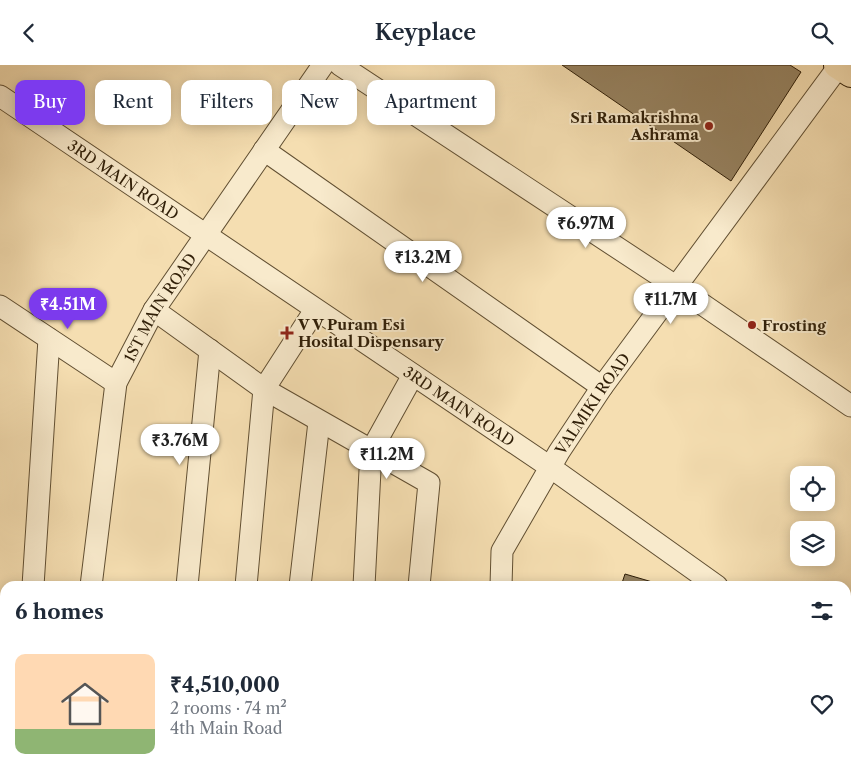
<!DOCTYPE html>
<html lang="en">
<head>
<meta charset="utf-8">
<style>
	:root { --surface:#fff; --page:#f2f2f3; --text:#1f2937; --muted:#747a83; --accent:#7c3aed }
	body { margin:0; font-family:"Libre Caslon Text",serif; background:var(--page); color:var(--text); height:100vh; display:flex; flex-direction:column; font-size:19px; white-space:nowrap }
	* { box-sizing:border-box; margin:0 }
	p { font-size:16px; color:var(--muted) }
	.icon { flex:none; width:28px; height:28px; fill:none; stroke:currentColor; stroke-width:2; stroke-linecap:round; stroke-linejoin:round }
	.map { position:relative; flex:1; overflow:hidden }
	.details { position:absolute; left:0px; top:516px; width:851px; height:196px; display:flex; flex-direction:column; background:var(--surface); border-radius:15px 15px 0 0; box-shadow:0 2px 12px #0003 }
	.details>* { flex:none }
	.guide { position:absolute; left:15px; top:15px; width:500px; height:45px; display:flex; gap:10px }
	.tools { position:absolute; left:790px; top:401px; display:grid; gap:10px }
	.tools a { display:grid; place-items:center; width:45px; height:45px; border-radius:10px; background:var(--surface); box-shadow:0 2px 12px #0003; font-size:25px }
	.price { position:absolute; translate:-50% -42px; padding:0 11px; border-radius:18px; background:#fff; color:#222; font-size:16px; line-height:32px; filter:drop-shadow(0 1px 2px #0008) }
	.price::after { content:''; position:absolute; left:50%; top:30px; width:15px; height:11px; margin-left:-8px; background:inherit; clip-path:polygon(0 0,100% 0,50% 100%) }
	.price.active { background:var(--accent); color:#fff }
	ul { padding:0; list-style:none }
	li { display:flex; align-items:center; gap:15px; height:125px; padding:0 15px }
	li span { display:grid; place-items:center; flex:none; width:140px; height:100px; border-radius:10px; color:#555 }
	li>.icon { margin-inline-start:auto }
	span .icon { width:60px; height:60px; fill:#fffc; stroke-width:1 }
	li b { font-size:21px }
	h2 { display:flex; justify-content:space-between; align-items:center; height:60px; padding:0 15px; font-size:21px }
	.tag { padding:0 18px; border-radius:10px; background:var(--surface); box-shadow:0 2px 12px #0003; font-size:18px; line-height:45px }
	.tag.active { background:var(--accent); color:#fff }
	header { display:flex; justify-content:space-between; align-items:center; height:65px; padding:0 15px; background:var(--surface); font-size:22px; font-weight:600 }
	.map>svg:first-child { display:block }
</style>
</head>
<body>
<header><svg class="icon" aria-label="back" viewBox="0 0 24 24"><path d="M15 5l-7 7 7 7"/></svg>Keyplace<svg class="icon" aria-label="search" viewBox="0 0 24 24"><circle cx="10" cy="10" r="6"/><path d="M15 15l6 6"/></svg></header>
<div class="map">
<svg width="851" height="712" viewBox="0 0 851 712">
	<rect width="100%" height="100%" fill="#f5deb1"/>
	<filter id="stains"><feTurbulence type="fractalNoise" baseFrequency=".004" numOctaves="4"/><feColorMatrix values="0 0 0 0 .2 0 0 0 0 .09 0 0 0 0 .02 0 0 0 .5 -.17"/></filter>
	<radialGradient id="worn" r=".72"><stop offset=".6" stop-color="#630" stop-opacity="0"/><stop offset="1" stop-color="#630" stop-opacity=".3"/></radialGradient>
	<g fill="#968260" stroke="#301f08">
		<path d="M562,0H790L801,7L731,116Z"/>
		<path d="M625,509L666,521H621Z"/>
	</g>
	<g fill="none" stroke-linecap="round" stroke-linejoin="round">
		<defs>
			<g id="minor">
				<path d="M340,0L677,222L851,341"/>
				<path id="s1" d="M0,31L550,402L717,521"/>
				<path d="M264,85L602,322"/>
				<path d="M0,241L116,318"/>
				<path d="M154,245L264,324L429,418L419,521"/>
				<path d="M33,521L49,274"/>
				<path id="s2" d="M91,521L116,318L154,245L323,0"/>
				<path d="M187,521L210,285"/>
				<path d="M246,521L264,324L315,245"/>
				<path d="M300,521L319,357"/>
				<path d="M364,521L371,386L413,310"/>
				<path id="s3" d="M501,521L502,486L559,387L602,322L839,1"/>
				<path d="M0,553L5,554"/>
				<path d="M846,613L851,617"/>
				<path d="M500,708V712"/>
				<path d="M14,712L15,708"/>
				<path d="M70,712V708"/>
				<path d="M168,712V708"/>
				<path d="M231,712V708"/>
				<path d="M289,712L290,708"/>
				<path d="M343,712V708"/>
				<path d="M397,712L398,708"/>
				<path d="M566,712V708"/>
				<path d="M722,712V708"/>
			</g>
			<path id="major" d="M837,0L851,9"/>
		</defs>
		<use href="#minor" stroke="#614f32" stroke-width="23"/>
		<use href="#major" stroke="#301f08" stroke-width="28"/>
		<path stroke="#301f08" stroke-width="2.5" stroke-dasharray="4 2.5" stroke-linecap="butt" d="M625,712V708"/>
		<use href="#minor" stroke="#f8eacc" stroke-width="21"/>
		<use href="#major" stroke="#f5deb1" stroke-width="26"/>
	</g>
	<g fill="#8f2418" stroke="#f8eacc" stroke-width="2">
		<circle cx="709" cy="61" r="5"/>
		<circle cx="752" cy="260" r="5"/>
		<path d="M284.5 260.5h5v5h5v5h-5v5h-5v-5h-5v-5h5z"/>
	</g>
	<g text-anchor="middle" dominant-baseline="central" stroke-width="4" stroke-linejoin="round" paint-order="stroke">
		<g font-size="15" font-weight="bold" fill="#301f08" stroke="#f8eacc" text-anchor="start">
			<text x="699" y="52" text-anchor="end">Sri Ramakrishna<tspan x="699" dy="17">Ashrama</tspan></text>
			<text x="298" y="259">V V Puram Esi<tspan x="298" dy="17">Hosital Dispensary</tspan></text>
			<text x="762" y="260">Frosting</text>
		</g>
		<g font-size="15" fill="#301f08" stroke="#f8eacc">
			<text stroke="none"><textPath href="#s1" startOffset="149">3RD MAIN ROAD</textPath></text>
			<text stroke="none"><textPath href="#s2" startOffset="292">1ST MAIN ROAD</textPath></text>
			<text stroke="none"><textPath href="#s3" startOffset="208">VALMIKI ROAD</textPath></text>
			<text stroke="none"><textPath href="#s1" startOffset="554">3RD MAIN ROAD</textPath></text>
		</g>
	</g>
	<rect width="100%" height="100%" filter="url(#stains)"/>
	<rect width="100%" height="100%" fill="url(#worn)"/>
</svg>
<div class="tools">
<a><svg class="icon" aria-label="locate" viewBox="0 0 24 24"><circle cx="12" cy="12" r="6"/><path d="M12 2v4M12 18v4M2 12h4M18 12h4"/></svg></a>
<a><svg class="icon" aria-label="layers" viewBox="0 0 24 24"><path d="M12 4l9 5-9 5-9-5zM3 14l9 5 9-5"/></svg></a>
</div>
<b class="price" style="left:586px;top:184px">₹6.97M</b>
<b class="price" style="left:423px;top:218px">₹13.2M</b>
<b class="price" style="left:671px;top:260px">₹11.7M</b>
<b class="price active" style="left:68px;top:265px">₹4.51M</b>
<b class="price" style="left:180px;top:401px">₹3.76M</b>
<b class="price" style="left:387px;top:415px">₹11.2M</b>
<div class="guide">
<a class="tag active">Buy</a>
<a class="tag">Rent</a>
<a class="tag">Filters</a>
<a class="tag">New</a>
<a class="tag">Apartment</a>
</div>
<section class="details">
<h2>6 homes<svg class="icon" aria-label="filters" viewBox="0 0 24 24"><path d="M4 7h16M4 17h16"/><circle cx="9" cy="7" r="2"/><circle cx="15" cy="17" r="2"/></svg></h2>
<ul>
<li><span style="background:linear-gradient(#ffd9b3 75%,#8fb573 0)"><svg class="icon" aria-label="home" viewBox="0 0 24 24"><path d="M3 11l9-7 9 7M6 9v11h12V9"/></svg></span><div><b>₹4,510,000</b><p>2 rooms · 74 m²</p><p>4th Main Road</p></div><svg class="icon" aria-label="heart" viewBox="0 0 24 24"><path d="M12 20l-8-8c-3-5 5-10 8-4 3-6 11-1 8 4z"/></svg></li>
</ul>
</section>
</div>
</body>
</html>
